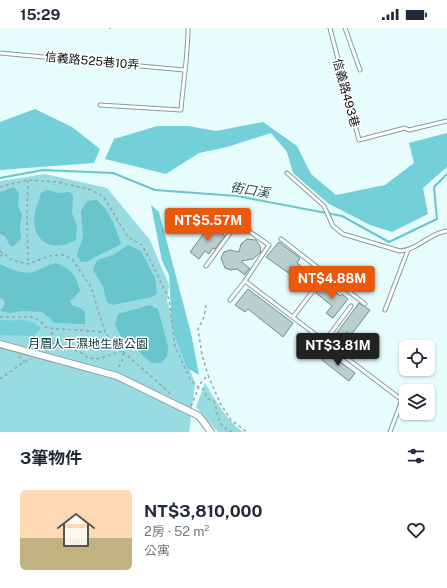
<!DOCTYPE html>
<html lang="zh-TW">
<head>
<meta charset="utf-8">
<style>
	:root { --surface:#fff; --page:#f2f2f3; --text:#1f2937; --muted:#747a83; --accent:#ea580c }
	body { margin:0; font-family:"Public Sans","Noto Sans TC",sans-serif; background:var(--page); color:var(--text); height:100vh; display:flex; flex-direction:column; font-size:15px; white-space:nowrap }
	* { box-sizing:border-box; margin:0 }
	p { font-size:13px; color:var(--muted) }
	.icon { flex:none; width:22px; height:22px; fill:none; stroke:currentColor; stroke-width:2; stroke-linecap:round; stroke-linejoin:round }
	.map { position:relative; height:404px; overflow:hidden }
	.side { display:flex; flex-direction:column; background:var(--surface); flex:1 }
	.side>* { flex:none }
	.fabs { position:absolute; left:399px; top:312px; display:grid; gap:8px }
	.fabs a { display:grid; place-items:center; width:36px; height:36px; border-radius:6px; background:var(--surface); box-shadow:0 1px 3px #0004; font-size:20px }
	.price { position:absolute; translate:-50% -34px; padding:0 9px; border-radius:4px; background:var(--accent); color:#fff; font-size:13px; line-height:26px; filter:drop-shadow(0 1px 2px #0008) }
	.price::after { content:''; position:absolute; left:50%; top:24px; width:12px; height:9px; margin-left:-6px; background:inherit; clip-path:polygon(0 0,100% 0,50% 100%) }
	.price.current { background:#222; color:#fff }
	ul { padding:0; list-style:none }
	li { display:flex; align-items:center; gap:12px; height:100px; padding:0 20px }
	li span { display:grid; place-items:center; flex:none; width:112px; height:80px; border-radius:6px; color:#555 }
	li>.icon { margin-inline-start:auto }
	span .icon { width:48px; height:48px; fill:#fffc; stroke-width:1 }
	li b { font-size:17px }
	h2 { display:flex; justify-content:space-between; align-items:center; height:48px; padding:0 20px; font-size:17px }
	.status { display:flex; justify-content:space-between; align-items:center; height:28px; padding:0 20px; background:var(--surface); direction:ltr }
	.status svg { height:11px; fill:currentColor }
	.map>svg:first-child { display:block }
</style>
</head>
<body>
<div class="status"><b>15:29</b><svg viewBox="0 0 49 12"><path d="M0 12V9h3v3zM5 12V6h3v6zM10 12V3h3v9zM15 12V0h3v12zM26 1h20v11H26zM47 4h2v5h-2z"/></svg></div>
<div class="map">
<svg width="447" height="404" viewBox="0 0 447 404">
	<rect width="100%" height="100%" fill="#e6fcfd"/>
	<g fill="#98dbe1">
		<path d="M45,146L107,160L150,212L169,257L167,273L195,356L189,404H0V153Z"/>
		<path d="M205,355C216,373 226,392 243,404H218L196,379Z"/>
	</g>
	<g fill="#74d0d8">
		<path d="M35,81L72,99L100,121L94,135L0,142V94Z"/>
		<path d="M263,94L297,118L311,146L336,167L385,157L414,135L409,115L447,105V139L423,160L428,186L392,204L370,197L329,176L293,145L287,124L271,105L227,119L199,125L166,146L105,131L114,111L157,98H188L216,103Z"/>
		<path d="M151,177L159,184L191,305L199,347L187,340L172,300L169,247L162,233Z"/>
		<path d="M0,292C18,294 26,288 41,300L34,308L0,307Z"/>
	</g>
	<g fill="#68c5cc">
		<path d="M14,159L19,165L18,177L22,188L20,196L21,210L13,219L9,216L5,208L0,206V164Z"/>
		<path d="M47,162L59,165L70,164L73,168L72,185L77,198L76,212C56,223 35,218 34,192C34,184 39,173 41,165Z"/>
		<path d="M97,172C110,183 116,200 121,216C110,223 98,226 87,234H81L77,227L83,208L81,183L87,173Z"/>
		<path d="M128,217L141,223L155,250L157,266L152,269L112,277L107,274L103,259L93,242L97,232L113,227Z"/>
		<path d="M56,235C72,241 76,247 80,263L70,273L72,277L80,280L85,284V296L55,295L42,284L21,283L11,285L0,283L5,276L3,271L0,270V236C11,241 24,248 36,243C43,240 48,237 56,235Z"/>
		<path d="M150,277L158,281L168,318L167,329L160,335H152L145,330L131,314L121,308L115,297L118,286Z"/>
	</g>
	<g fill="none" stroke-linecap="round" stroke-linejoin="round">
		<path stroke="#68c5cc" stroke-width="2" d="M0,150L43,142L113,145L155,162L237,168L342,188L389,214L437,191L434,159L447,146"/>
	</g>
	<g fill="#b9cecf" stroke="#778a8c">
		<path d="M210,197L225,208L215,221L213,220L209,226L205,223L199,231L190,224Z"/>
		<path d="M247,211L256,212L260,218L261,224L253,231L241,233L250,241L248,242L245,247L237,241L231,242L225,240L221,230L224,224L230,222L239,224L241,216Z"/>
		<path d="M279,214L300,230L297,235L318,251L311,261L266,229Z"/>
		<path d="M323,255L340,268L342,266L348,271L333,290L326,285L332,278L316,265Z"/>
		<path d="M248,261L293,295L283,309L248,281L245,284L235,277Z"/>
		<path d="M359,275L370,282L351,307L347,304L338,315L333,310Z"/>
		<path d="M327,324L355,345L349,353L322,332Z"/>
	</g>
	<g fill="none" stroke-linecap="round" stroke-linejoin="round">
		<defs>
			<g id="service">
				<path d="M330,0L359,112L405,100L409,102L447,93"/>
				<path d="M345,0L360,42"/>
				<path d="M0,25L184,42"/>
				<path d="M100,77L181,82C183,55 188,28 188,0"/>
				<path d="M287,145L324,178L333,198L343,206L400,223C418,222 429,205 447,203"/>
				<path d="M281,211L326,246L293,289"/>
				<path d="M206,238L231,204L243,199L269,217L245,253"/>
				<path d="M326,246L365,276"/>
				<path d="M230,272L245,253L402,372L390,404"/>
				<path d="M385,282L408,222"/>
				<path d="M325,313L351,278"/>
			</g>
			<path id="minor" d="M0,316L117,348L199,388L211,404"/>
		</defs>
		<use href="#service" stroke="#889c9d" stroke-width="5"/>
		<use href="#minor" stroke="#889c9d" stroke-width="8"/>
		<g stroke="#96a6a7" stroke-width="1.5" stroke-dasharray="3 3" stroke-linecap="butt">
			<path d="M109,0H111"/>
			<path d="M28,152L27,184L28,236"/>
			<path d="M0,159L28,152L58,154L91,162L103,168L128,209L142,217L150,232L169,271L175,318L190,351L198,359L203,361L208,371L214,373C219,388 216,397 232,404"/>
			<path d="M0,223L12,232L28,236L49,228L63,227L72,231L91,259L105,304L109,311L173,368"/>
			<path d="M0,228L4,226"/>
			<path d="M206,277L204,289L198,301L202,327L208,347"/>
			<path d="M0,289H31L39,292L47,300L105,304"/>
			<path d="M52,315L69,321L79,323L88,330L97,331L123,323V331L117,342"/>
			<path d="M46,323L52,315V301"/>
			<path d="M19,328L24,334"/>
			<path d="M0,351L24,334L31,331"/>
			<path d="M191,378L200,356L208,347L220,375L231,392L247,404"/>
		</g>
		<use href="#service" stroke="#fff" stroke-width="3"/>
		<use href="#minor" stroke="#fff" stroke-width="6"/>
	</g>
	<g text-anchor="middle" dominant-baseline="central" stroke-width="3" stroke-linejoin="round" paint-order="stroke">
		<g font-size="12" fill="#0e1516" stroke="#fff">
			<text transform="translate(92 33) rotate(5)">信義路525巷10弄</text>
			<text transform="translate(346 65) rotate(75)">信義路493巷</text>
		</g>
		<g font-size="12" fill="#063538" stroke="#fff">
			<text x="88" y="316">月眉人工濕地生態公園</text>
		</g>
		<g font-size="13" font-style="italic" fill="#204a4e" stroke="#fff">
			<text transform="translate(250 162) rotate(9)">街口溪</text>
		</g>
	</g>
</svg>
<div class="fabs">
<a><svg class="icon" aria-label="locate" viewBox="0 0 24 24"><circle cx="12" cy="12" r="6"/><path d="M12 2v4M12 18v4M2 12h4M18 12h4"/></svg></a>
<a><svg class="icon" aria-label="layers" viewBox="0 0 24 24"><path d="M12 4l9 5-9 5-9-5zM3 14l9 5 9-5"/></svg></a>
</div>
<b class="price" style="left:208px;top:214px">NT$5.57M</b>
<b class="price" style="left:332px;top:272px">NT$4.88M</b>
<b class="price current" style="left:338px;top:339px">NT$3.81M</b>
</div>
<section class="side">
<h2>3筆物件<svg class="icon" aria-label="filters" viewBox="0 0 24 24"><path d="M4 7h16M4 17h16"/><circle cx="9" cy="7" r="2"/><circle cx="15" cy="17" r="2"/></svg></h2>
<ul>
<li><span style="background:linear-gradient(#ffd9b3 60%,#c2b280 0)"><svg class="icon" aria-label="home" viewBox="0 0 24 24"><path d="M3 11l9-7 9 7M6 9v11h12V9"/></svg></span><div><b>NT$3,810,000</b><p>2房 · 52 m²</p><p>公寓</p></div><svg class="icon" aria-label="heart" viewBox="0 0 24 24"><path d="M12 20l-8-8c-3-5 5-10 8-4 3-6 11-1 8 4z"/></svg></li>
</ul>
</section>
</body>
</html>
